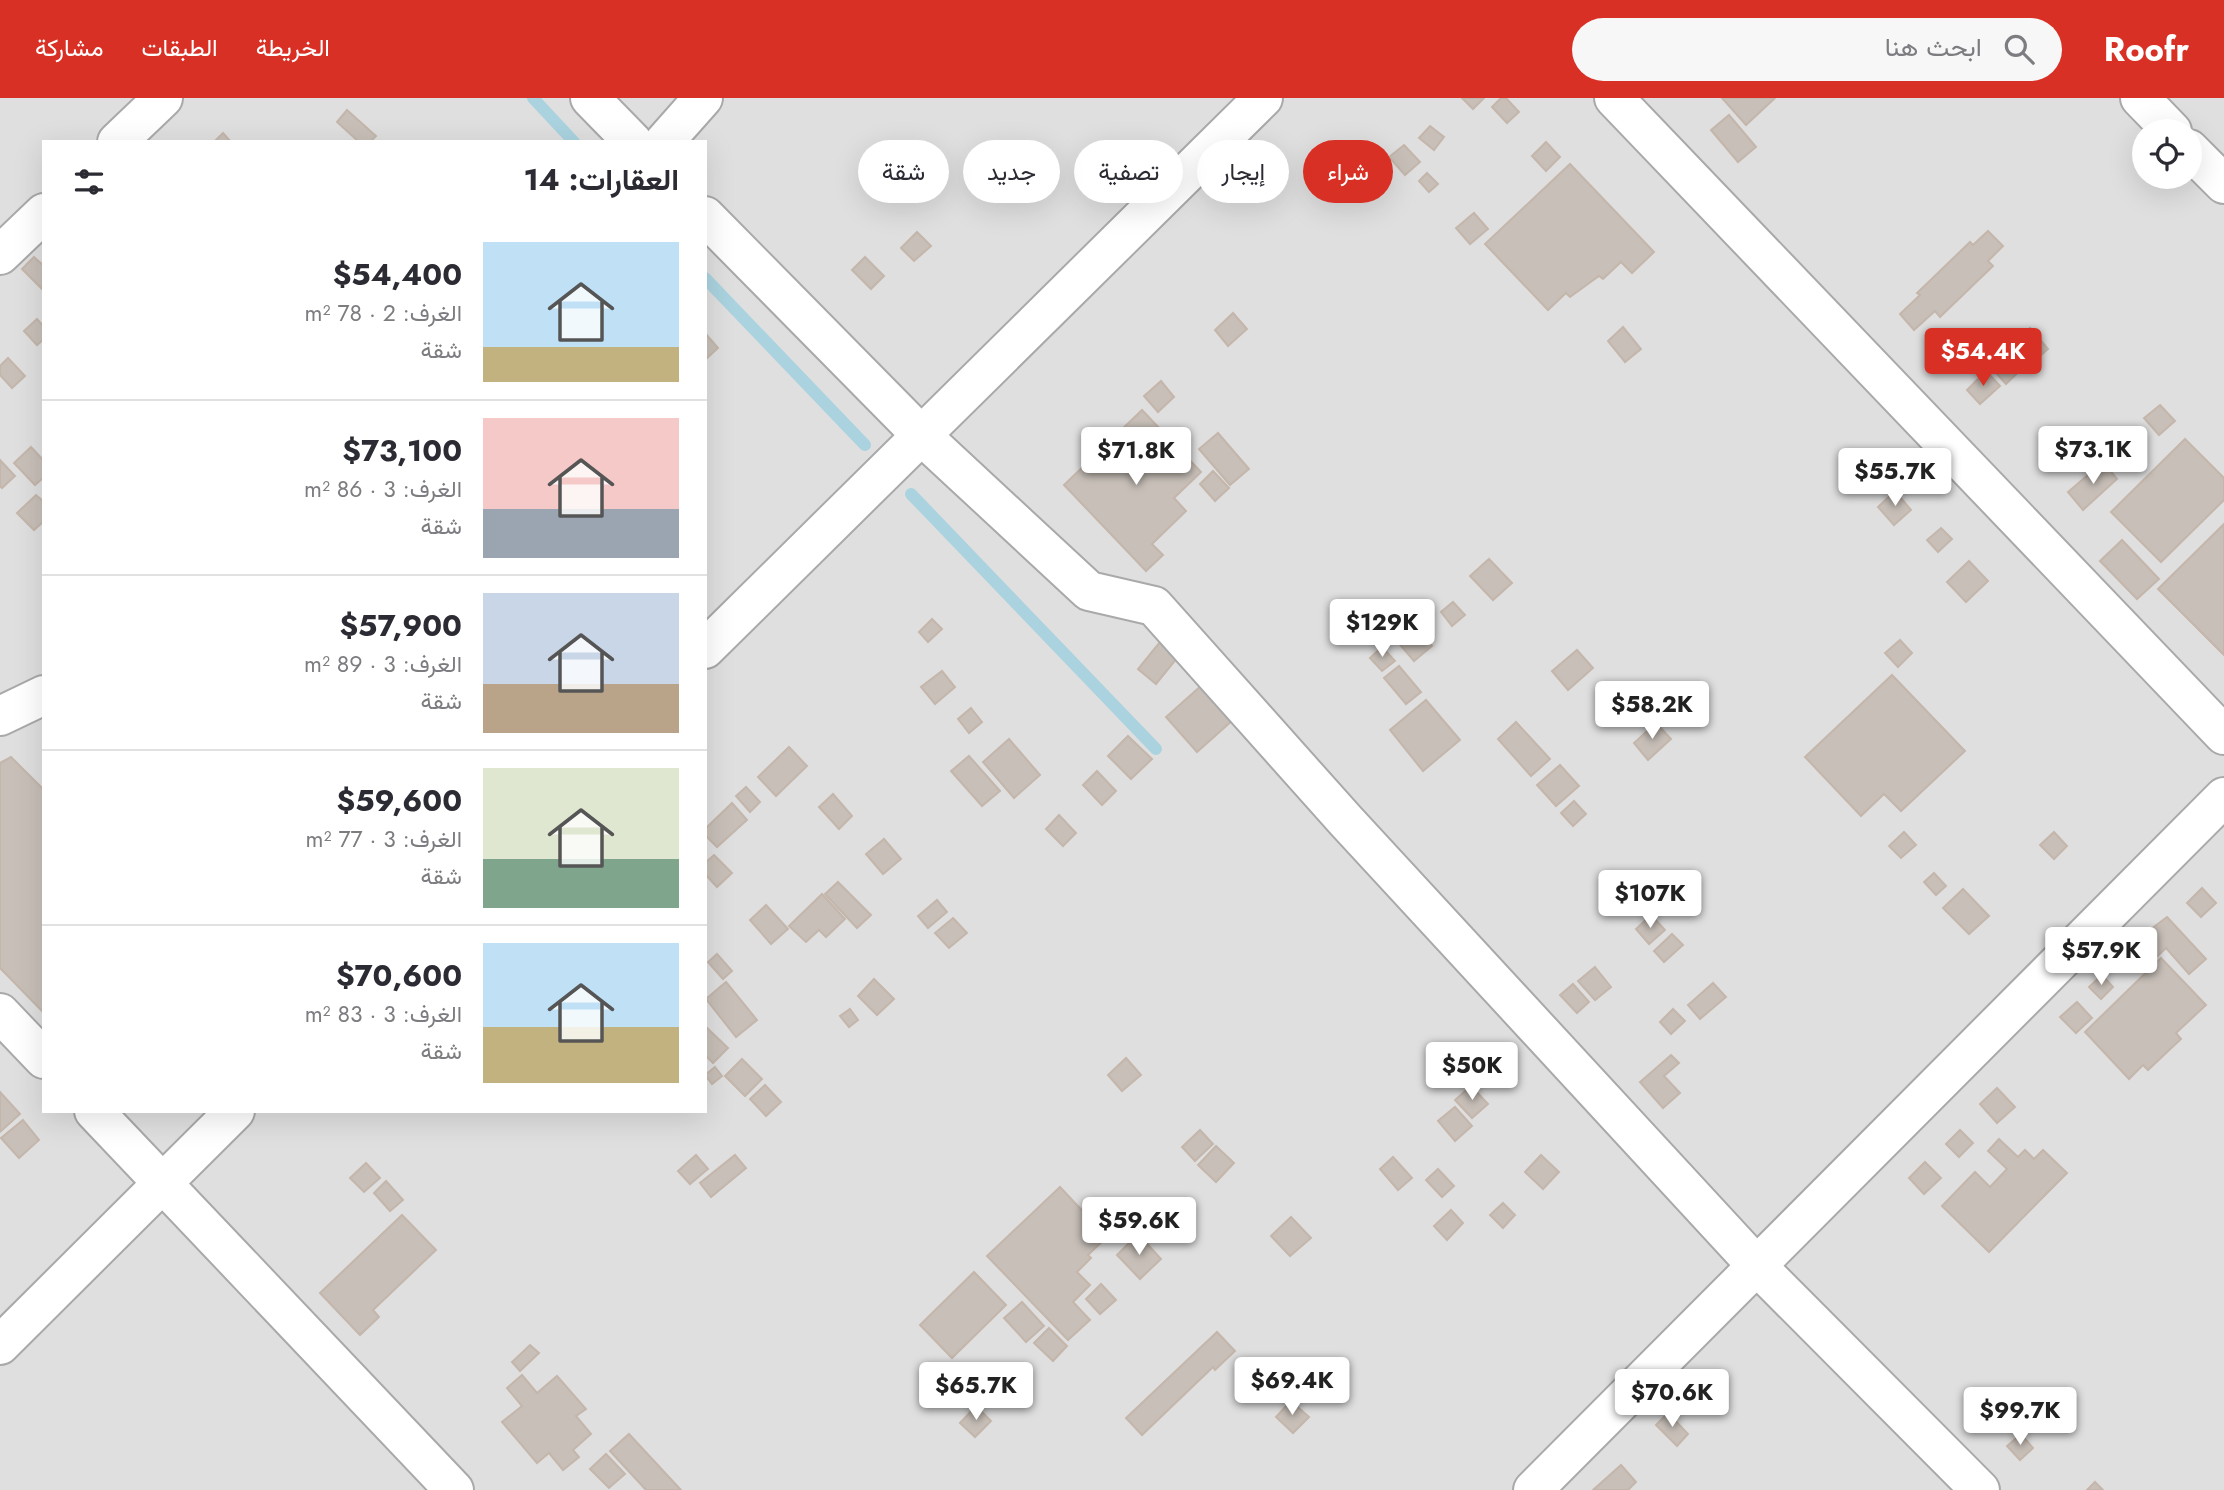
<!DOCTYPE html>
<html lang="ar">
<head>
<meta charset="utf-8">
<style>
	:root { --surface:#fff; --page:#f7f7f7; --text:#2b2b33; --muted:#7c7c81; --line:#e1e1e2; --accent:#d93025 }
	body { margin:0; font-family:Jost,Vazirmatn,sans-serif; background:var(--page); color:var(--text); direction:rtl; height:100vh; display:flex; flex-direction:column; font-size:26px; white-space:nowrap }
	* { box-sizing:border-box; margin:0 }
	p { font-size:23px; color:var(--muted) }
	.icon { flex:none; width:38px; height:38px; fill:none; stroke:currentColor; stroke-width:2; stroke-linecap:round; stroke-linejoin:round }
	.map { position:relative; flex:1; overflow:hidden; direction:ltr }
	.details { position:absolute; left:42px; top:42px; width:665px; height:973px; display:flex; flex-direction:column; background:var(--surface); border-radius:0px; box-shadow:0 7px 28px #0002; direction:rtl }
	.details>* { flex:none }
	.banner { position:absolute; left:728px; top:42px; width:665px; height:63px; direction:rtl; display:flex; gap:14px }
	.tools { position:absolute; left:2132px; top:21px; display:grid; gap:14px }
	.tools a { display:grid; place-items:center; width:70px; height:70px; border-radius:50%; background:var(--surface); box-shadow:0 7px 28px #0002; font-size:35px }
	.price { position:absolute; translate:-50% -60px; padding:0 16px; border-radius:7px; background:#fff; color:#222; font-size:23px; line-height:46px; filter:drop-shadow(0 2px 4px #0008) }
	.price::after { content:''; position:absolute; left:50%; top:42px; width:21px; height:16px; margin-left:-10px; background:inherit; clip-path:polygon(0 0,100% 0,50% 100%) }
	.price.on { background:var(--accent); color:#fff }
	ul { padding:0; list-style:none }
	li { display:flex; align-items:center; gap:21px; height:175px; padding:0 28px }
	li+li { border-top:2px solid var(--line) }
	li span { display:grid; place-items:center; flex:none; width:196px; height:140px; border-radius:0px; color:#555 }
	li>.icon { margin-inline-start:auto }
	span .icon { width:84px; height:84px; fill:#fffc; stroke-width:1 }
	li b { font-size:30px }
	h2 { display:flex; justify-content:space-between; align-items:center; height:84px; padding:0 28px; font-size:30px }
	.tag { padding:0 24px; border-radius:32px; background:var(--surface); box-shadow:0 7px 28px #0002; font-size:24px; line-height:63px }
	.tag.on { background:var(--accent); color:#fff }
	header { display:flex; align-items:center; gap:42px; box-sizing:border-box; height:98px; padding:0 35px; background:var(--accent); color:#fff }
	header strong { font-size:33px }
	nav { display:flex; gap:38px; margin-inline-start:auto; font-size:24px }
	.search { width:490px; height:63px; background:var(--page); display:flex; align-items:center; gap:18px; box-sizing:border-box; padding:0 24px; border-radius:38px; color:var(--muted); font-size:26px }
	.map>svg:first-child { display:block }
</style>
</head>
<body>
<header>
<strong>Roofr</strong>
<div class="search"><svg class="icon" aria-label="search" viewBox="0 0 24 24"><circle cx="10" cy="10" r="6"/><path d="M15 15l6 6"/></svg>ابحث هنا</div>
<nav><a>الخريطة</a><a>الطبقات</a><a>مشاركة</a></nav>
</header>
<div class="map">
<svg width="2224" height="1392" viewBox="0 0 2224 1392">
	<rect width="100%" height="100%" fill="#f2efe9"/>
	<path fill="#e0dfdf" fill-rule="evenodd" d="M0,0H2224V1392H0ZM2144,33H2189V79H2144ZM44,44H705V1013H44Z"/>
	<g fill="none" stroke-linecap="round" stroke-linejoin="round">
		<g stroke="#aad3df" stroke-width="12">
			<path d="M533,0L574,44"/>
			<path d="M705,180L865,347"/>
			<path d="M911,396L1156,651"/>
		</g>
	</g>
	<g fill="#c7bfb8" stroke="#c4b6ab" stroke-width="2">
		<path d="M1462,0H1484L1473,11Z"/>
		<path d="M1501,0H1506L1519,14L1507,25L1492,9Z"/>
		<path d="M1722,0H1775L1746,27Z"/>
		<path d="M347,12L376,38L370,44H359L337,24Z"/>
		<path d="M1729,17L1756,49L1738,64L1711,32Z"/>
		<path d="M1430,28L1444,39L1434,52L1419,40Z"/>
		<path d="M223,35L231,44H214Z"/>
		<path d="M1546,44L1560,59L1546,73L1532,58Z"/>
		<path d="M1404,47L1420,64L1405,77L1389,59Z"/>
		<path d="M1570,66L1654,154L1632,175L1621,164L1603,181L1599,178L1570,199L1566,195L1548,212L1485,146Z"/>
		<path d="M1427,75L1438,86L1429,94L1419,83Z"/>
		<path d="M1474,115L1488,131L1470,146L1456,130Z"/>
		<path d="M1988,133L2003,148L1988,163L1993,168L1940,219L1935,213L1914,232L1900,216L1920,197L1917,195L1970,144L1973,147Z"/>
		<path d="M917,134L931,148L914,163L901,150Z"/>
		<path d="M34,159L44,168L42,191L22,171Z"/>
		<path d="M865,159L884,178L871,191L852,172Z"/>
		<path d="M1233,215L1247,231L1228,248L1215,232Z"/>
		<path d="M37,221L44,229V241L37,247L24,233Z"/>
		<path d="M1623,229L1641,251L1625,264L1608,243Z"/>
		<path d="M2030,230L2048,251L2041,257L2022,237Z"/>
		<path d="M705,235L718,250L705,262Z"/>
		<path d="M1944,244L1955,257L1943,268L1931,255Z"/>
		<path d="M2014,244L2031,262L2006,286L1989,267Z"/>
		<path d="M8,260L25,278L12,290L0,277V268Z"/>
		<path d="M1986,273L2000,288L1980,306L1967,292Z"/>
		<path d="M1161,283L1174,299L1158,314L1144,298Z"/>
		<path d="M2160,307L2175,323L2159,337L2144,320Z"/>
		<path d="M1142,312L1201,374L1174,400L1186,413L1152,446L1163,457L1146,473L1064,387Z"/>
		<path d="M1218,335L1249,371L1230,387L1199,351Z"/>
		<path d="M2185,341L2224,380V402L2161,464L2111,414Z"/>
		<path d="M31,349L44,363V379L35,387L14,365Z"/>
		<path d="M0,362L15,378L2,390L0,388Z"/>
		<path d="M2103,364L2117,381L2083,412L2068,394Z"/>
		<path d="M1213,373L1229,390L1215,403L1200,386Z"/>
		<path d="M1895,393L1911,412L1894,427L1878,409Z"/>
		<path d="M36,397L44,404V423L34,432L17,415Z"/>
		<path d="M2224,426V557L2158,491Z"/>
		<path d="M1941,430L1952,441L1938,454L1927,442Z"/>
		<path d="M2122,442L2159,481L2137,501L2100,463Z"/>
		<path d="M1489,461L1512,485L1493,502L1470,478Z"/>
		<path d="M1969,463L1988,483L1966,504L1947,484Z"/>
		<path d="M1453,504L1465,517L1452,528L1441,514Z"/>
		<path d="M932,521L942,531L928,544L919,534Z"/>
		<path d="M1415,528L1432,548L1414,563L1397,543Z"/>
		<path d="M1900,542L1912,555L1898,569L1885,555Z"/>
		<path d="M1160,544L1178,559L1156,586L1138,571Z"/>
		<path d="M1382,549L1395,563L1382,573L1370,560Z"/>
		<path d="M1577,552L1593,570L1568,592L1552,573Z"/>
		<path d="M1399,568L1421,594L1406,606L1384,580Z"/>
		<path d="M942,573L955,589L935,606L921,589Z"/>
		<path d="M1892,577L1965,653L1901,713L1884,696L1861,718L1805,659Z"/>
		<path d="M1202,587L1233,622L1197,654L1166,619Z"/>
		<path d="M1426,602L1460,642L1423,673L1390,632Z"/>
		<path d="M971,610L982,624L969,635L958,621Z"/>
		<path d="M1516,624L1550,661L1531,678L1498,641Z"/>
		<path d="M1656,625L1671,641L1648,662L1634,645Z"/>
		<path d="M1128,638L1152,661L1131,681L1108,658Z"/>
		<path d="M1009,641L1040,677L1014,700L983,664Z"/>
		<path d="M789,649L807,668L776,698L758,679Z"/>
		<path d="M969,658L1000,693L982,708L951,673Z"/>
		<path d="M11,659L44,692V915L0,870V665Z"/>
		<path d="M1560,667L1579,688L1556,708L1537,687Z"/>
		<path d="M1097,673L1116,693L1102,707L1083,687Z"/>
		<path d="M746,689L760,704L750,714L736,698Z"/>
		<path d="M833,696L852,718L839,731L819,709Z"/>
		<path d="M1574,703L1586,716L1573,728L1561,715Z"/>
		<path d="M732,705L747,722L717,749L705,737V731Z"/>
		<path d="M1059,717L1076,735L1063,748L1046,731Z"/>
		<path d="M1904,734L1916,747L1901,760L1889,748Z"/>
		<path d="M2054,734L2067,748L2054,761L2040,747Z"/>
		<path d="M884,741L901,761L883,776L866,756Z"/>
		<path d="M714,757L732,775L717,789L705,776V765Z"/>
		<path d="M1934,775L1946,788L1936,797L1924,784Z"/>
		<path d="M838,784L871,817L857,830L825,796Z"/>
		<path d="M2202,790L2216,805L2201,819L2187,805Z"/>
		<path d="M1963,791L1989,818L1969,836L1943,810Z"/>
		<path d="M822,796L845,821L826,839L819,832L806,844L789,828Z"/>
		<path d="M937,802L947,814L928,830L918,818Z"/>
		<path d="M766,807L788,831L771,846L750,822Z"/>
		<path d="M1651,817L1665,832L1649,846L1636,831Z"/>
		<path d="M2167,819L2206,861L2189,876L2166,850L2149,866L2131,846Z"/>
		<path d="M953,820L967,835L949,850L935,835Z"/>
		<path d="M1672,836L1683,847L1664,864L1654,853Z"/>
		<path d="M717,856L732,873L723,881L708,864Z"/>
		<path d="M2161,860L2206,907L2176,935L2181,941L2148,972L2143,967L2129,981L2085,934Z"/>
		<path d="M1595,869L1611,889L1595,902L1578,883Z"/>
		<path d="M2102,877L2113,889L2101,901L2089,889Z"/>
		<path d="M874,881L894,901L877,917L858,898Z"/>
		<path d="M726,884L757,922L736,939L706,901Z"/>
		<path d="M1713,885L1726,899L1700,921L1688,907Z"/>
		<path d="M1573,886L1589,904L1577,915L1560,897Z"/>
		<path d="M2077,904L2092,920L2076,935L2060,919Z"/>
		<path d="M850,911L858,922L849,929L840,918Z"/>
		<path d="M1673,911L1685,923L1671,936L1660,924Z"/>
		<path d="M705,928L728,950L713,965L705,957Z"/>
		<path d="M1671,957L1679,965L1664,978L1680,995L1663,1010L1640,984Z"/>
		<path d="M1126,960L1141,977L1122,993L1108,977Z"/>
		<path d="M742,961L762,981L745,998L725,978Z"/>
		<path d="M715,969L722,978L712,986L705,977Z"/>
		<path d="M765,987L781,1004L766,1018L750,1001Z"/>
		<path d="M1471,988L1488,1006L1472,1020L1455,1002Z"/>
		<path d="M1997,990L2015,1009L1997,1025L1980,1006Z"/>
		<path d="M0,994L20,1016L0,1034Z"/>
		<path d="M1455,1009L1472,1028L1455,1043L1438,1023Z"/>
		<path d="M23,1022L39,1042L19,1060L1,1040Z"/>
		<path d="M1200,1032L1213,1046L1195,1063L1182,1049Z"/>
		<path d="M1960,1032L1973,1045L1959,1059L1946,1046Z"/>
		<path d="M1999,1041L2018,1059L2025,1052L2034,1061L2043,1052L2067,1075L1989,1154L1942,1108L1975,1074L1990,1089L2007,1071L1988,1053Z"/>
		<path d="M1216,1048L1234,1065L1216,1084L1198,1067Z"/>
		<path d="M696,1057L708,1071L690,1086L678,1073Z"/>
		<path d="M735,1057L746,1070L711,1099L700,1085Z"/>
		<path d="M1541,1057L1559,1074L1543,1091L1525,1074Z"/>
		<path d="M1393,1059L1412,1080L1398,1092L1380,1071Z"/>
		<path d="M1925,1064L1941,1080L1924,1096L1909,1080Z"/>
		<path d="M366,1065L380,1080L364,1094L350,1080Z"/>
		<path d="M1438,1071L1454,1088L1442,1099L1426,1082Z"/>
		<path d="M386,1083L403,1102L390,1113L374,1095Z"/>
		<path d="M1060,1089L1107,1139L1088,1157L1091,1160L1077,1174L1090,1187L1073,1204L1090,1222L1068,1242L987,1158Z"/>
		<path d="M1503,1105L1515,1117L1503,1130L1490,1117Z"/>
		<path d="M1451,1112L1463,1125L1447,1142L1434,1128Z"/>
		<path d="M402,1117L436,1152L373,1212L379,1219L360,1237L320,1195Z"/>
		<path d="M1291,1119L1311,1140L1290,1158L1271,1138Z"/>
		<path d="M1138,1136L1161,1161L1140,1181L1117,1157Z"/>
		<path d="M974,1174L1006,1207L952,1260L920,1227Z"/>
		<path d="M1101,1186L1116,1202L1100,1216L1086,1201Z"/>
		<path d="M1022,1204L1044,1228L1026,1244L1004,1220Z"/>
		<path d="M1049,1230L1067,1248L1053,1263L1034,1245Z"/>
		<path d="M1217,1234L1235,1253L1215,1272L1213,1269L1142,1337L1126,1320Z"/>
		<path d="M530,1247L539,1255L520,1273L512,1264Z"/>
		<path d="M1259,1272L1274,1290L1260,1303L1243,1287Z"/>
		<path d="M1021,1276L1031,1287L1020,1299L1009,1289Z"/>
		<path d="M522,1277L537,1295L557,1278L586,1311L576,1318L591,1336L573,1352L579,1359L563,1372L549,1355L537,1365L502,1324L522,1308L507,1290Z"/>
		<path d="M1291,1303L1309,1319L1293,1335L1276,1319Z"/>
		<path d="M2046,1305L2057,1317L2045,1330L2033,1318Z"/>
		<path d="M976,1308L991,1323L975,1339L960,1325Z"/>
		<path d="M1668,1315L1688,1336L1677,1348L1656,1327Z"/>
		<path d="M629,1336L681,1392H646L610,1353Z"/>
		<path d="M2021,1336L2033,1350L2020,1362L2007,1348Z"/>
		<path d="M606,1356L625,1376L609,1390L590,1371Z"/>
		<path d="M1621,1367L1636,1384L1628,1392H1593Z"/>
		<path d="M2095,1384L2103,1392H2087Z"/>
	</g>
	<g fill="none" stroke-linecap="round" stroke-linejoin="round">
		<defs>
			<g id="street">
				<path d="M590,0L633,44"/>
				<path d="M1614,0L2224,637"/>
				<path d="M2140,0L2172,33"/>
				<path d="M117,44L163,0"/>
				<path d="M664,44L703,0"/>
				<path d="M2189,51L2224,86"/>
				<path d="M705,118L922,338L1089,493L1154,508L1346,723L1755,1166L1980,1392"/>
				<path d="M0,157L44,115"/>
				<path d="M705,551L1263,0"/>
				<path d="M0,618L44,597"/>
				<path d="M0,915L44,961"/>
				<path d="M94,1013L454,1392"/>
				<path d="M0,1247L235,1013"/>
				<path d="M1533,1392L2224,699"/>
			</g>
		</defs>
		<use href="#street" stroke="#a9a9a9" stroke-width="42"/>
		<use href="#street" stroke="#fff" stroke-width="38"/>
	</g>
</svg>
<div class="tools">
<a><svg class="icon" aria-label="locate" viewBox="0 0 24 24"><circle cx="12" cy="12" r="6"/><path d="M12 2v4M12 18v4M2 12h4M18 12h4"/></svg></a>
</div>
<b class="price on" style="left:1983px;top:290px">$54.4K</b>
<b class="price" style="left:2093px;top:388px">$73.1K</b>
<b class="price" style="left:1136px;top:389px">$71.8K</b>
<b class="price" style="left:1895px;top:410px">$55.7K</b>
<b class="price" style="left:1382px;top:561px">$129K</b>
<b class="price" style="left:1652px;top:643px">$58.2K</b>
<b class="price" style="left:1650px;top:832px">$107K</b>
<b class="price" style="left:2101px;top:889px">$57.9K</b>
<b class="price" style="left:1472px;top:1004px">$50K</b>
<b class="price" style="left:1139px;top:1159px">$59.6K</b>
<b class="price" style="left:1292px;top:1319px">$69.4K</b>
<b class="price" style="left:976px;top:1324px">$65.7K</b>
<b class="price" style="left:1672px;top:1331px">$70.6K</b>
<b class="price" style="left:2020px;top:1349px">$99.7K</b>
<div class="banner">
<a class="tag on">شراء</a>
<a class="tag">إيجار</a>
<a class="tag">تصفية</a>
<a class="tag">جديد</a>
<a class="tag">شقة</a>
</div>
<section class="details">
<h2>العقارات: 14<svg class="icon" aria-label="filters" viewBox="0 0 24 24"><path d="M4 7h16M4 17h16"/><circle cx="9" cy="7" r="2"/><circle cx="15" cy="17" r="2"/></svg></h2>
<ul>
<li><span style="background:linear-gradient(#bfe0f5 75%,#c2b280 0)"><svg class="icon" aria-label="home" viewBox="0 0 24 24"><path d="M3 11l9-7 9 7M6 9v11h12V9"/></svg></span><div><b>$54,400</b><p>الغرف: 2 · 78 m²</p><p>شقة</p></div></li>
<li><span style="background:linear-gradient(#f6c9c9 65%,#9aa5b1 0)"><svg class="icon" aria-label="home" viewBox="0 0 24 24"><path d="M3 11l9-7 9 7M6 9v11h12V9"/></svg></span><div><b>$73,100</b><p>الغرف: 3 · 86 m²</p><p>شقة</p></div></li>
<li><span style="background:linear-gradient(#c9d6e8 65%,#b9a48a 0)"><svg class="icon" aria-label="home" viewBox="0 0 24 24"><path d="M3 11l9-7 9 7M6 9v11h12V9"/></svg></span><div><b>$57,900</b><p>الغرف: 3 · 89 m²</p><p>شقة</p></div></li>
<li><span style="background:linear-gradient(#dfe7d0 65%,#7fa58c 0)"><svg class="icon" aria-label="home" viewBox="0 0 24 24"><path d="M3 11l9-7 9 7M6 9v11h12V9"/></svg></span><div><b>$59,600</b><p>الغرف: 3 · 77 m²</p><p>شقة</p></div></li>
<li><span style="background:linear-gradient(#bfe0f5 60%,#c2b280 0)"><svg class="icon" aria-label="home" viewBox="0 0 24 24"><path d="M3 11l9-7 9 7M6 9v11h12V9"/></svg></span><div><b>$70,600</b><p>الغرف: 3 · 83 m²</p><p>شقة</p></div></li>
</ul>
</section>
</div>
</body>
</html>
